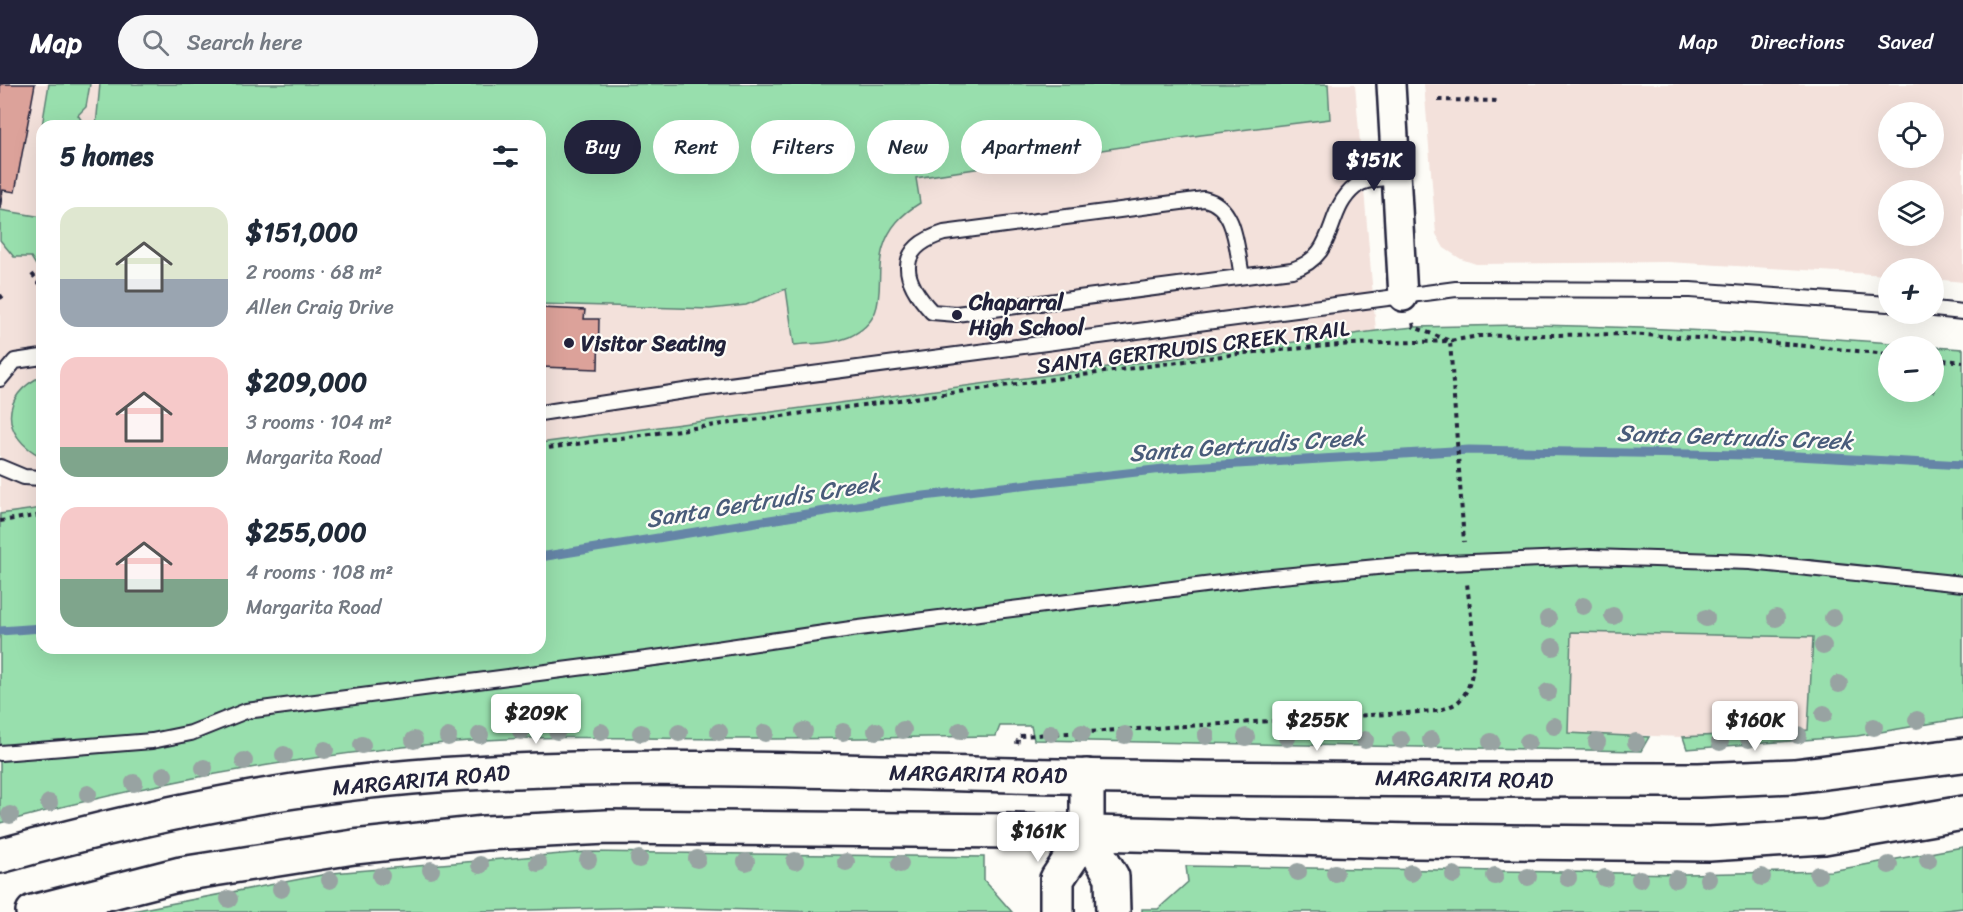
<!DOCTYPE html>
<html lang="en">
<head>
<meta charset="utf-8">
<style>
	:root { --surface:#fff; --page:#f6f6f7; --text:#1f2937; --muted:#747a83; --accent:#22223b }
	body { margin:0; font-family:Sriracha,sans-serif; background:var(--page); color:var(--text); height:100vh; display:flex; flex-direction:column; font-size:22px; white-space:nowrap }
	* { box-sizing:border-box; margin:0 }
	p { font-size:20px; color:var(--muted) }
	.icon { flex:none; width:33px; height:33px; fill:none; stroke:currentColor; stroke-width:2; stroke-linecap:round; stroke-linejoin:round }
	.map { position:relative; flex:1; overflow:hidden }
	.sheet { position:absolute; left:36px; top:36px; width:510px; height:534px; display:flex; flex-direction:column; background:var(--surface); border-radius:18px; box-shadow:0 6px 24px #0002 }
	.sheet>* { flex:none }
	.top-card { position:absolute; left:564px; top:36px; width:570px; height:54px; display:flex; gap:12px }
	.controls { position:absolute; left:1878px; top:18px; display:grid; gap:12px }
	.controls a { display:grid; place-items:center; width:66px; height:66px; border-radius:50%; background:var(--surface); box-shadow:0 6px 24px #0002; font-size:30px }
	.price { position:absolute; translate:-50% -51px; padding:0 14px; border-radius:6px; background:#fff; color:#222; font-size:20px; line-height:39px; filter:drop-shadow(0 2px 3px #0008) }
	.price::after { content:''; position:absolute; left:50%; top:36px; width:18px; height:14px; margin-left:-9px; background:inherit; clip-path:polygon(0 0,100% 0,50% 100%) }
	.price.on { background:var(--accent); color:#fff }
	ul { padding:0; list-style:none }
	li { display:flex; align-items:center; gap:18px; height:150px; padding:0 24px }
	li span { display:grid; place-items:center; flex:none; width:168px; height:120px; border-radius:18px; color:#555 }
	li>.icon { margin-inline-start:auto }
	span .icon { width:72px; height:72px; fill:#fffc; stroke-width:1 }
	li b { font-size:26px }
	h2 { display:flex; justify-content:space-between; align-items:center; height:72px; padding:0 24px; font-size:26px }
	.pill { padding:0 21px; border-radius:27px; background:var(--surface); box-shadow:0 6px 24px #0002; font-size:21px; line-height:54px }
	.pill.on { background:var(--accent); color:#fff }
	header { display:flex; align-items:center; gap:36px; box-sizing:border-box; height:84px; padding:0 30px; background:var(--accent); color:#fff }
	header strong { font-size:28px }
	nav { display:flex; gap:33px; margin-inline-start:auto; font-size:21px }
	.search { width:420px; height:54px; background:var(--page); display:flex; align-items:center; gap:15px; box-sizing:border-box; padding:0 21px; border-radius:33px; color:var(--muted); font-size:22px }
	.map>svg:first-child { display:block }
</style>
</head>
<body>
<header>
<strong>Map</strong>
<div class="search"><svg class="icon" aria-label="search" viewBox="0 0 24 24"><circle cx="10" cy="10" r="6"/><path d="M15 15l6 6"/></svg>Search here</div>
<nav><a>Map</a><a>Directions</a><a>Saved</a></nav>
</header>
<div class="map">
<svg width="1963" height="828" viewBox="0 0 1963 828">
	<rect width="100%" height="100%" fill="#fdfcf7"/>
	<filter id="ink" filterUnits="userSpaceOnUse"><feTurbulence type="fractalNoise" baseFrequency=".0167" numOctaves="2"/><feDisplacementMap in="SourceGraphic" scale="12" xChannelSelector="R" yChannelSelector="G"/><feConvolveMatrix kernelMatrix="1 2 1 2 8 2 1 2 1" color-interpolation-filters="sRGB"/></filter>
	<g filter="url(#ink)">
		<g fill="#f3e1db" fill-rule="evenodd">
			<path d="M0,0H1355L1376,247L540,359V42H42V424L0,430Z"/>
			<path d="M1424,0H1963V198L1934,195V184H1888V191L1668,178L1476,180L1461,175L1444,164L1436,150ZM1888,28H1934V74H1888ZM1888,106H1934V152H1888Z"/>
			<path d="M1570,548L1813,552L1808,646L1683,653L1568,649Z"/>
		</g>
		<g fill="#98dfad" stroke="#5d8074" stroke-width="1.5">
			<path d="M49,0H90L86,23L78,31L85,42H42V54L41,48Z"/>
			<path d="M100,0H1328L1330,35L1201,51L916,94L920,119C902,130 889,143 883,164C873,196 893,233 849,253C832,260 812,259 794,261L786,205L746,221L710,225L540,220V42H96Z"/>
			<path d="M0,126L42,133V191L31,173H14L0,156Z"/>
			<path d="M1517,241C1656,242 1793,251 1932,262H1888V308H1934V263L1963,265V634L1857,652L1687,665L1683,653L1808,646L1813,553L1571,548L1568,649L1649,653L1641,667L1034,656L1031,642H1000L996,652C912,653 828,655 744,655C647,655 552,650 456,658C301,671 150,698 0,739V430L42,424V564H540V359L1376,247L1414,243Z"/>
			<path d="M42,292V373C0,352 0,311 42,292Z"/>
			<path d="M1963,763V824L1930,828H1142V825H1158L1188,798L1186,782L1683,790L1831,787Z"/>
			<path d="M586,768L984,773V796L1012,828H819L648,823L447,828H127L332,789Z"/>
		</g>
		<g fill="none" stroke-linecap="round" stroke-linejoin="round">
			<g stroke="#6585a7" stroke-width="9">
				<path d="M540,473L906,414L1172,384L1469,366L1797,372L1963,381"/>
				<path d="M0,547L42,544"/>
			</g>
		</g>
		<g fill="#dca29a" stroke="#22223b" stroke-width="1.5">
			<path d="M0,0H35L15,108L3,106L0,125Z"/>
			<path d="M540,224L585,226L584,235H599L598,285L540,283Z"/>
		</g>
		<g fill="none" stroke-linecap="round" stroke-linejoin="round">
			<defs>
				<g id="lane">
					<path d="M1242,192C1236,164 1237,122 1204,115L944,149C895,164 901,195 932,228L956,230L1292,186C1339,171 1324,128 1355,103C1365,94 1384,95 1396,93"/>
					<path d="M1934,225L1963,228"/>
					<path d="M0,295L15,277L42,273"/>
					<path d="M540,329L691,306L1456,205L1690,206L1888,220"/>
					<path d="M0,383L24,393L42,394"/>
					<path d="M0,669L152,657L191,649L246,627L662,573L851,545L1261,494L1398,481L1591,473L1750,478L1963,500"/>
				</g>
				<path id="street" d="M1391,0L1403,213"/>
				<g id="secondary">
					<path d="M1087,692V750L1112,793L1113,828"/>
					<path d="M0,772C132,735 276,704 412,693C612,677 813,687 1013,691C1241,696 1470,696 1699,696L1794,692L1963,671"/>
					<path d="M33,828L181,790L354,763L485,749L607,743L1014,747L1413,757L1709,760L1824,753L1963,729"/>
					<path d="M1057,828V795L1087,750"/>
				</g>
			</defs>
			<use href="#lane" stroke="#22223b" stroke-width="18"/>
			<use href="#street" stroke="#22223b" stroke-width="32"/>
			<use href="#secondary" stroke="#22223b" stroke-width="38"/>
			<g stroke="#22223b" stroke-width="4" stroke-dasharray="4.5 4.5" stroke-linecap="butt">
				<path d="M1438,16L1500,17"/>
				<path d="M32,190L40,200"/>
				<path d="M0,211L3,215"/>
				<path d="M1413,239L1414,243L1450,257L1464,458"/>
				<path d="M1934,275L1963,278"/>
				<path d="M540,365L1244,269L1352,260L1450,257L1479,252L1628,250L1754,257L1888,270"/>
				<path d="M0,437L42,431"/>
				<path d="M1017,660L1019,652L1438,627C1444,624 1454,622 1459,617C1484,593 1470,531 1467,499"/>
			</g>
			<use href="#lane" stroke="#fdfcf7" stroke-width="14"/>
			<use href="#street" stroke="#fdfcf7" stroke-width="27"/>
			<use href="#secondary" stroke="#fdfcf7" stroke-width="33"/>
		</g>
		<g fill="#98a3a2">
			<circle cx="1583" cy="522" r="9"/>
			<circle cx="1613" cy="532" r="9"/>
			<circle cx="1706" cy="534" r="9"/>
			<circle cx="1776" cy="534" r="9"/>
			<circle cx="1833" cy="534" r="9"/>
			<circle cx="1548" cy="535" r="9"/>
			<circle cx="1823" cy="562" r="9"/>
			<circle cx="1553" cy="563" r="9"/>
			<circle cx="1839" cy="600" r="9"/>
			<circle cx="1548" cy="608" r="9"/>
			<circle cx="1824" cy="630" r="9"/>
			<circle cx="1917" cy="636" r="9"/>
			<circle cx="1554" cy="642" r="9"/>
			<circle cx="1874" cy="643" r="9"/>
			<circle cx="903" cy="646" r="9"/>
			<circle cx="521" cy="647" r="9"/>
			<circle cx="557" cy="647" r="9"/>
			<circle cx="804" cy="647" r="9"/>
			<circle cx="876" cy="647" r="9"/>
			<circle cx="960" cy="647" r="9"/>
			<circle cx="601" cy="648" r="9"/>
			<circle cx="719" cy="648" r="9"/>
			<circle cx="843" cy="648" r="9"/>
			<circle cx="641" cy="649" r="9"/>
			<circle cx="679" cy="649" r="9"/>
			<circle cx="765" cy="649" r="9"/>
			<circle cx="1051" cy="649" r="9"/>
			<circle cx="1082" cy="649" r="9"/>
			<circle cx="480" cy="651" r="9"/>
			<circle cx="1125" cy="651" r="9"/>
			<circle cx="1798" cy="651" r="9"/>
			<circle cx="1206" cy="652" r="9"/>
			<circle cx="448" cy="653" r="9"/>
			<circle cx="1246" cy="653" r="9"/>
			<circle cx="1287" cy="654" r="9"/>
			<circle cx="1749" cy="655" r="9"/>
			<circle cx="414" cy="656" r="9"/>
			<circle cx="1365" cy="656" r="9"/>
			<circle cx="1401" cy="656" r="9"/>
			<circle cx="1431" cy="656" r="9"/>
			<circle cx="1491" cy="658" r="9"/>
			<circle cx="1528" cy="658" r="9"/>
			<circle cx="1597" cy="658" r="9"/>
			<circle cx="1636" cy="658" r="9"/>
			<circle cx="1720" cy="658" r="9"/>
			<circle cx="362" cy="661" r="9"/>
			<circle cx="325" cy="666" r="9"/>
			<circle cx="284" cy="671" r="9"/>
			<circle cx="244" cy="677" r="9"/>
			<circle cx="204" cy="684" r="9"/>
			<circle cx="164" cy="691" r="9"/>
			<circle cx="134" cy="699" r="9"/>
			<circle cx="88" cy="710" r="9"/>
			<circle cx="49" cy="719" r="9"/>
			<circle cx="10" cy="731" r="9"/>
			<circle cx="639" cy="775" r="9"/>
			<circle cx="697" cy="775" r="9"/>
			<circle cx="588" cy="776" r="9"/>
			<circle cx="1928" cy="776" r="9"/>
			<circle cx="795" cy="777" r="9"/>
			<circle cx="746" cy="778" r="9"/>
			<circle cx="846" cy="778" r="9"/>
			<circle cx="538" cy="779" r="9"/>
			<circle cx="900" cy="780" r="9"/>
			<circle cx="480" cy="781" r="9"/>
			<circle cx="1889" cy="781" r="9"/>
			<circle cx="431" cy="786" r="9"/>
			<circle cx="1298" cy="788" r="9"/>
			<circle cx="1335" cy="789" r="9"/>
			<circle cx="1411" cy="789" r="9"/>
			<circle cx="1454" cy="791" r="9"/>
			<circle cx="1818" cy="791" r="9"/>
			<circle cx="381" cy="792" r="9"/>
			<circle cx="1495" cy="792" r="9"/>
			<circle cx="1528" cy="793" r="9"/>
			<circle cx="1762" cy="793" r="9"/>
			<circle cx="1568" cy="794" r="9"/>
			<circle cx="1605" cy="794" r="9"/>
			<circle cx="1640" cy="795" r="9"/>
			<circle cx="1676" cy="795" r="9"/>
			<circle cx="1708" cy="795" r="9"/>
			<circle cx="330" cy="796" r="9"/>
			<circle cx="281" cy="805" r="9"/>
			<circle cx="229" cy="815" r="9"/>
		</g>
	</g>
	<g fill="#22223b" stroke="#fdfcf7" stroke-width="2">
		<circle cx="957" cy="231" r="6"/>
		<circle cx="569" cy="259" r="6"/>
	</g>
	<g text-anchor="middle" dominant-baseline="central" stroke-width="4.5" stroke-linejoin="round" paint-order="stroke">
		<g font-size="22" font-weight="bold" fill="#22223b" stroke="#fdfcf7" text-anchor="start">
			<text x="969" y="218">Chaparral<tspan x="969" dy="25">High School</tspan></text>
			<text x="581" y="259">Visitor Seating</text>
		</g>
		<g font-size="22" fill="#22223b" stroke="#fdfcf7">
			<text transform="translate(1193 263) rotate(-7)">SANTA GERTRUDIS CREEK TRAIL</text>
			<text transform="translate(978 690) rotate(1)">MARGARITA ROAD</text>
			<text transform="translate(1464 695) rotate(1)">MARGARITA ROAD</text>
			<text transform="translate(421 696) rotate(-5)">MARGARITA ROAD</text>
		</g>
		<g font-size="24" font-style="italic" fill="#495c7a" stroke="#fdfcf7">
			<text transform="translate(1735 353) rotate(2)">Santa Gertrudis Creek</text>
			<text transform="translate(1247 361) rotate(-4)">Santa Gertrudis Creek</text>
			<text transform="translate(763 417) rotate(-9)">Santa Gertrudis Creek</text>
		</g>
	</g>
</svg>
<div class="controls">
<a><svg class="icon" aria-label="locate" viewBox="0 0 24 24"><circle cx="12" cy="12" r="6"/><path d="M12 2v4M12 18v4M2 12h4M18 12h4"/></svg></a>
<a><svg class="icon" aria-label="layers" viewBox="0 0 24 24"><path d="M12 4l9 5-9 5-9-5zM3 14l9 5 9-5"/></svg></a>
<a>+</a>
<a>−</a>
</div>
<b class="price on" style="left:1374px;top:108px">$151K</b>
<b class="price" style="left:536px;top:661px">$209K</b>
<b class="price" style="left:1317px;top:668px">$255K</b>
<b class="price" style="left:1755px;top:668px">$160K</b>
<b class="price" style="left:1038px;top:779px">$161K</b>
<div class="top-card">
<a class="pill on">Buy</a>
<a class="pill">Rent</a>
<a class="pill">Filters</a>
<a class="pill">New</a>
<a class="pill">Apartment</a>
</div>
<section class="sheet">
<h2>5 homes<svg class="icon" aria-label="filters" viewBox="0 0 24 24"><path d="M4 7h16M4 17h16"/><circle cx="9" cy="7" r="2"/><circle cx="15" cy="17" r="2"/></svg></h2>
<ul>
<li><span style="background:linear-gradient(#dfe7d0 60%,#9aa5b1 0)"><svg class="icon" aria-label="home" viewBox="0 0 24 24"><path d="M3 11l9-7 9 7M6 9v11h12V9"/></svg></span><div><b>$151,000</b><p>2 rooms · 68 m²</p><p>Allen Craig Drive</p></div></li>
<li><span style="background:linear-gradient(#f6c9c9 75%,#7fa58c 0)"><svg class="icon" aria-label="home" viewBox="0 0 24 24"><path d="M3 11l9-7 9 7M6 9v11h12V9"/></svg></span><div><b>$209,000</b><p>3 rooms · 104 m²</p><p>Margarita Road</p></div></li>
<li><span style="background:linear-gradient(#f6c9c9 60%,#7fa58c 0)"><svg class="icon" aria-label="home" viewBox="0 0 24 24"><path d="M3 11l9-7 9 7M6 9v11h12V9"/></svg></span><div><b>$255,000</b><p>4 rooms · 108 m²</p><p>Margarita Road</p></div></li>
</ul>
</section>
</div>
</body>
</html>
